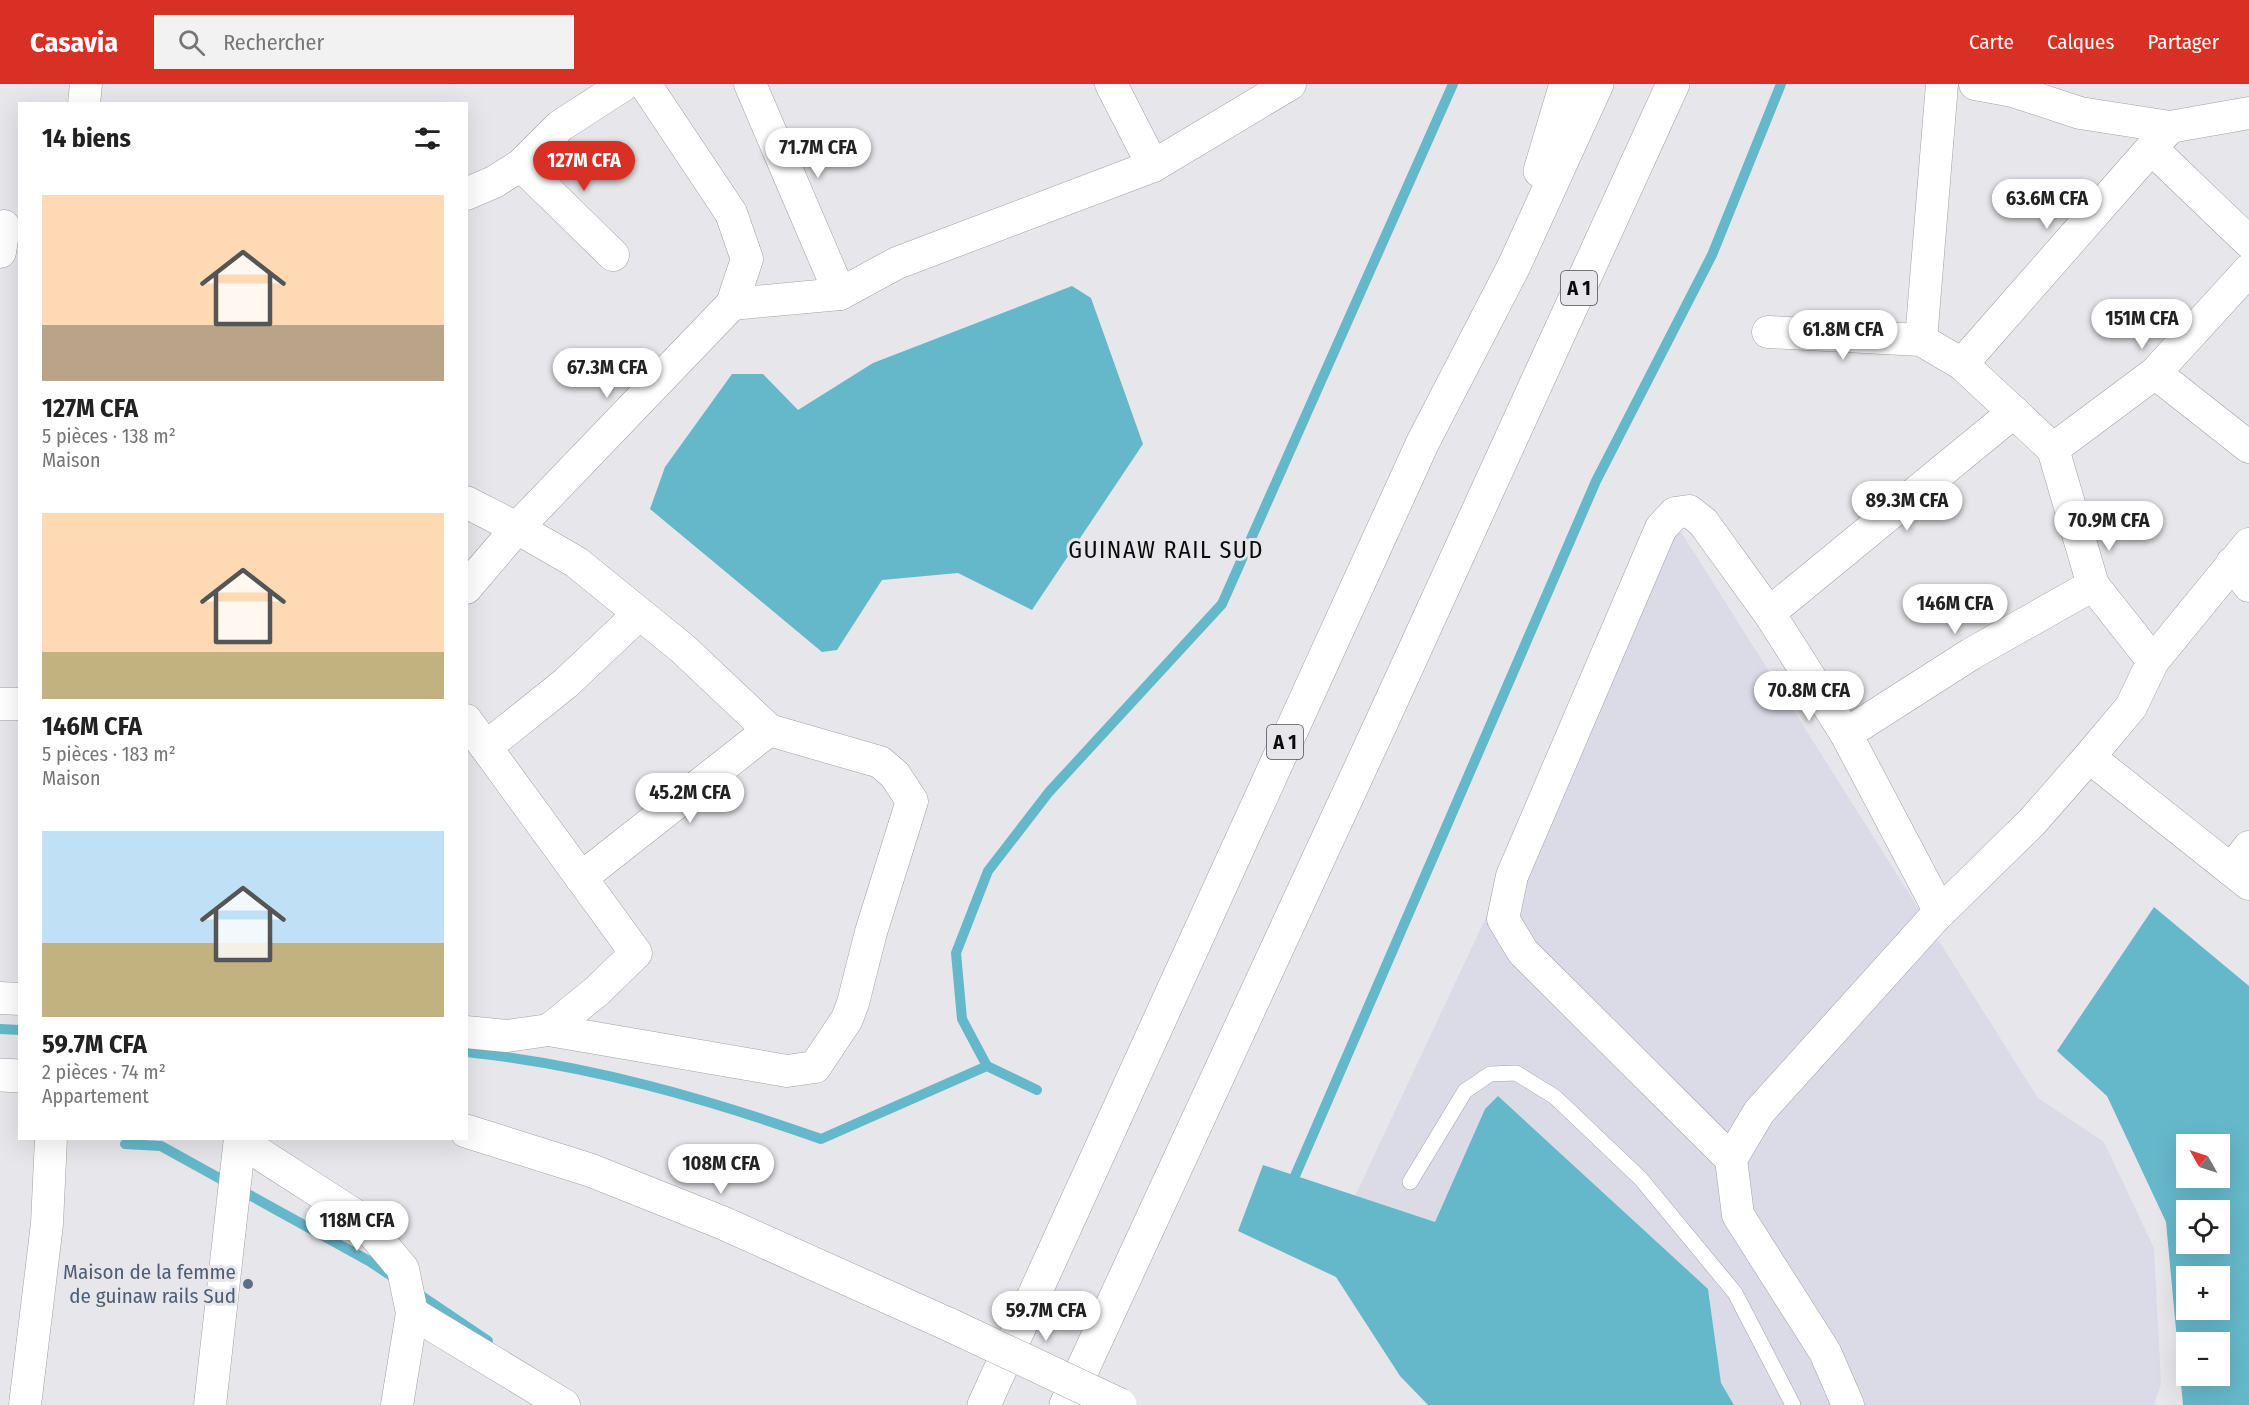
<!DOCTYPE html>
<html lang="fr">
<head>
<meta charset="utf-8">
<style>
	:root { --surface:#fff; --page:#f2f2f2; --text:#222; --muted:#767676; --accent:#d93025 }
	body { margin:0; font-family:"Fira Sans Condensed",sans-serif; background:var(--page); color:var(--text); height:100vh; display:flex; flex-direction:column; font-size:22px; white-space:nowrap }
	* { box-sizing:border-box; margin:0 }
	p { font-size:20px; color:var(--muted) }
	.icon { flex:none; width:33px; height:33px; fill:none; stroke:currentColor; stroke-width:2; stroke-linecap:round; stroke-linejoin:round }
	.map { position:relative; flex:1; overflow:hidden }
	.sheet { position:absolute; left:18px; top:18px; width:450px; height:1038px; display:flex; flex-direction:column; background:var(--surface); border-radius:0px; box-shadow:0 6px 24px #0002 }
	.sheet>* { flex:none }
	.needle { width:39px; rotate:309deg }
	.controls { position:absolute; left:2176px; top:1050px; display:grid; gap:12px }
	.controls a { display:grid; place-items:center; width:54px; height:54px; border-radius:0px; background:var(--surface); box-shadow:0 6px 24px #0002; font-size:30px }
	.price { position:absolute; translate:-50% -51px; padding:0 14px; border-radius:21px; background:#fff; color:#222; font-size:20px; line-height:39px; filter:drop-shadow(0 2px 3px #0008) }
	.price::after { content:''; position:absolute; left:50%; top:36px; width:18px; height:14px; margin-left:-9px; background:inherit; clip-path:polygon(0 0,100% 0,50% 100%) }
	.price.active { background:var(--accent); color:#fff }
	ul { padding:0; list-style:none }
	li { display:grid; align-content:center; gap:12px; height:318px; padding:0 24px }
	li span { display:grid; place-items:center; height:186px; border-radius:0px; color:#555 }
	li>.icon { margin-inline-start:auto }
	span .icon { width:108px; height:108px; fill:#fffc; stroke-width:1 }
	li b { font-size:26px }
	h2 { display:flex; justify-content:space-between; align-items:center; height:72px; padding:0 24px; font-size:26px }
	header { display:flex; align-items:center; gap:36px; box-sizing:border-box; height:84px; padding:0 30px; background:var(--accent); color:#fff }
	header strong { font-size:28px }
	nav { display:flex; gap:33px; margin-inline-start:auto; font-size:21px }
	.search { width:420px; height:54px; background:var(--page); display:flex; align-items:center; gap:15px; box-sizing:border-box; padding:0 21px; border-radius:0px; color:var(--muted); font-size:22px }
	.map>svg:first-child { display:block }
</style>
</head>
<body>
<header>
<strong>Casavia</strong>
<div class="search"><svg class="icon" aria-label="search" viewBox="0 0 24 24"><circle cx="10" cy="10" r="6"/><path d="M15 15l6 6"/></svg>Rechercher</div>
<nav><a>Carte</a><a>Calques</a><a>Partager</a></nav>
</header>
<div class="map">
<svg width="2249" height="1321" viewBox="0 0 2249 1321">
	<rect width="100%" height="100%" fill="#e7e7eb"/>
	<path fill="#dadbe7" d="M1673,435L2038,1014L2104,1058L2154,1164L2161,1300L2154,1321H1734L1721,1299L1708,1205L1485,1025L1435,1138L1355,1112Z"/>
	<g fill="#65b8ca" fill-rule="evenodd">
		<path d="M1072,202L1091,214L1143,360L1032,526L958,489L882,496L837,566L822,568L650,425L665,383L732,290H763L798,326L873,279Z"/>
		<path d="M2154,823L2249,902V1321H2183L2166,1138L2107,1012L2057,967ZM2187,1060H2220V1094H2187ZM2220,1126V1160H2187V1126ZM2187,1192H2220V1226H2187ZM2187,1258H2220V1292H2187Z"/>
		<path d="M1498,1012L1708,1205L1721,1299L1734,1321H1428L1400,1292L1336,1193L1238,1147L1263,1081L1435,1138L1485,1025Z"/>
	</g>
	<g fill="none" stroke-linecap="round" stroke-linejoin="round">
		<g stroke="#65b8ca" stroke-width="10">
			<path d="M0,945L20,946"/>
			<path d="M466,968C589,981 705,1014 821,1055L987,982"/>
			<path d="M1037,1006L987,982L962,935L956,869L988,787L1049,708L1222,520L1453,0"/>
			<path d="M125,1060L161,1062L369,1177L396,1195"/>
			<path d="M1295,1092L1596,397L1712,171L1781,0"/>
			<path d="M414,1207L488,1257"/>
		</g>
		<defs>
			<path id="lane" d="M1410,1098L1465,1007L1490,990L1516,989L1555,1013L1641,1095L1735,1209L1793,1321"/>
			<g id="street">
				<path d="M750,0L840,210"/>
				<path d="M1975,0L2013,7L2080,29L2170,43L2249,29"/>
				<path d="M84,20L86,0"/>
				<path d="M2152,65L2249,158"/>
				<path d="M521,81L613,171"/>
				<path d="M1153,82L1290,0"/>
				<path d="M466,110L494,98L521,81L560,42L625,0"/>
				<path d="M0,168L4,142"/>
				<path d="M732,220L840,210L897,179L1153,82L1111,0"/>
				<path d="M1768,248L1921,256L1962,280L2053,365L2093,501L2153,577"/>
				<path d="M1921,256L1942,0"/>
				<path d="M1962,280L2170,43"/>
				<path d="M2155,289L2249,363"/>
				<path d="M2053,365L2155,289L2249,186"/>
				<path d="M466,418L517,444L466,504"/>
				<path d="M2232,479L2249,502"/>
				<path d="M1769,529L2014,328"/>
				<path d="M0,620H20"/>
				<path d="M466,636L636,869L597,907L549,946L507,952L466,948"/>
				<path d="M1846,650L1971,570L2093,501"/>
				<path d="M486,663L566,599L638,531"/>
				<path d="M2089,673L2249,800"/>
				<path d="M2231,786L2249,763"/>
				<path d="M581,794L769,646"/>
				<path d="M0,914L20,915"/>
				<path d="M549,946L787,987L815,983L847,935L853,919L871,848L912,717L895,691L880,678L769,646L682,564L576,478L517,444L732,220L747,175L731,129L645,0"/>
				<path d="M240,1057L361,1135L403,1185L412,1229L397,1321"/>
				<path d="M1731,1075L1523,868L1503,835L1512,792L1661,444L1675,429L1689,427L1703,438L1769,529L1846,650L1940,828"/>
				<path d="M412,1229L564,1321"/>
				<path d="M25,1321L47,1140L51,1054"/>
				<path d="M210,1321L240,1054"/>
				<path d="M1848,1321L1825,1268L1738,1131L1731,1075L1759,1028L1934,834L2032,738L2089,673L2131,623L2153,577L2249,460"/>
			</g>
			<g id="secondary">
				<path d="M0,991L20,992"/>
				<path d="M466,1047L590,1086L723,1139L950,1241"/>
			</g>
			<g id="highway">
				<path d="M1540,87L1566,0"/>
				<path d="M984,1321L1423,358L1514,182L1597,0"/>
				<path d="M1066,1321L1384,633L1673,0"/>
			</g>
		</defs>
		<use href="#lane" stroke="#a1a1a5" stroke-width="16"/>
		<use href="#street" stroke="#a1a1a5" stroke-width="33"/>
		<use href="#secondary" stroke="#a1a1a5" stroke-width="34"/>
		<use href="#highway" stroke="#a1a1a5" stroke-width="34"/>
		<use href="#lane" stroke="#fff" stroke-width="15"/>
		<use href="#street" stroke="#fff" stroke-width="32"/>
		<use href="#secondary" stroke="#fff" stroke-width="33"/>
		<use href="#highway" stroke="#fff" stroke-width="33"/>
		<defs>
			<path id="secondary-bridge" d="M950,1241L1120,1321"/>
		</defs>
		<use href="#secondary-bridge" stroke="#a1a1a5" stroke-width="34" stroke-linecap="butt"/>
		<use href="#secondary-bridge" stroke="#fff" stroke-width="33"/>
	</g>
	<circle fill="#5c6f8a" stroke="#e7e7eb" stroke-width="2" cx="248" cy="1200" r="6"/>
	<g text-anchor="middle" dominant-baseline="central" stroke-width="6" stroke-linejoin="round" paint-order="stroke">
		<g fill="#e7e7eb" stroke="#4d4d4f" stroke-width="1.5">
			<rect x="1561" y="187" width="36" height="34" rx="4.5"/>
			<rect x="1267" y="641" width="36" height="34" rx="4.5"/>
		</g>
		<g font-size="20" font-weight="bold" fill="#0b0b0c">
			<text x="1579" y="204">A 1</text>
			<text x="1285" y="658">A 1</text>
		</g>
		<g font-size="21" fill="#4e5e75" stroke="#e7e7eb" text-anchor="end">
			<text x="236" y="1188">Maison de la femme<tspan x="236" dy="24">de guinaw rails Sud</tspan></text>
		</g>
		<g font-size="24" letter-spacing="1.5" fill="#0b0b0c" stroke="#e7e7eb">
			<text x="1166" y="466">GUINAW RAIL SUD</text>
		</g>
	</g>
</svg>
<div class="controls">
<a><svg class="needle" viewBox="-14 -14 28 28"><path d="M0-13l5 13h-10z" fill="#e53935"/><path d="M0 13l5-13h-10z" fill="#767676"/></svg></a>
<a><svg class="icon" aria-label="locate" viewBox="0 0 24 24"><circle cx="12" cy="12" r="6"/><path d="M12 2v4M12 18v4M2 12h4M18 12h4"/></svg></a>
<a>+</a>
<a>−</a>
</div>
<b class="price" style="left:818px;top:95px">71.7M CFA</b>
<b class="price active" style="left:584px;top:108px">127M CFA</b>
<b class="price" style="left:2047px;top:146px">63.6M CFA</b>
<b class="price" style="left:2142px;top:266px">151M CFA</b>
<b class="price" style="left:1843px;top:277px">61.8M CFA</b>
<b class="price" style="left:607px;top:315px">67.3M CFA</b>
<b class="price" style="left:1907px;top:448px">89.3M CFA</b>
<b class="price" style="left:2109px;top:468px">70.9M CFA</b>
<b class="price" style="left:1955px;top:551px">146M CFA</b>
<b class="price" style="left:1809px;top:638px">70.8M CFA</b>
<b class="price" style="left:690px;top:740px">45.2M CFA</b>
<b class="price" style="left:721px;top:1111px">108M CFA</b>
<b class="price" style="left:357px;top:1168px">118M CFA</b>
<b class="price" style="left:1046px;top:1258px">59.7M CFA</b>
<section class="sheet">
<h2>14 biens<svg class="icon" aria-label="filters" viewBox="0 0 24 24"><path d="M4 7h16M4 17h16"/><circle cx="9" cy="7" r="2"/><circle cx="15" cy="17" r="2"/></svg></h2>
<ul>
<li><span style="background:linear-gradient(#ffd9b3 70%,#b9a48a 0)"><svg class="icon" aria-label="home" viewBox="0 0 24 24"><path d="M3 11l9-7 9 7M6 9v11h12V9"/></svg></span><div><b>127M CFA</b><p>5 pièces · 138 m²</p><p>Maison</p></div></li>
<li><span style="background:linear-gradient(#ffd9b3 75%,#c2b280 0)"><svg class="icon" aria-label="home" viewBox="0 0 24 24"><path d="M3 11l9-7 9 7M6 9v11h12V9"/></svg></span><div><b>146M CFA</b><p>5 pièces · 183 m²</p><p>Maison</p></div></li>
<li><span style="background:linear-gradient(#bfe0f5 60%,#c2b280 0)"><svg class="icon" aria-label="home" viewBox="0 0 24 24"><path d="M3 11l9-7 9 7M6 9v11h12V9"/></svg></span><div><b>59.7M CFA</b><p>2 pièces · 74 m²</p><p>Appartement</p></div></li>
</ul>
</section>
</div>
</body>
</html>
